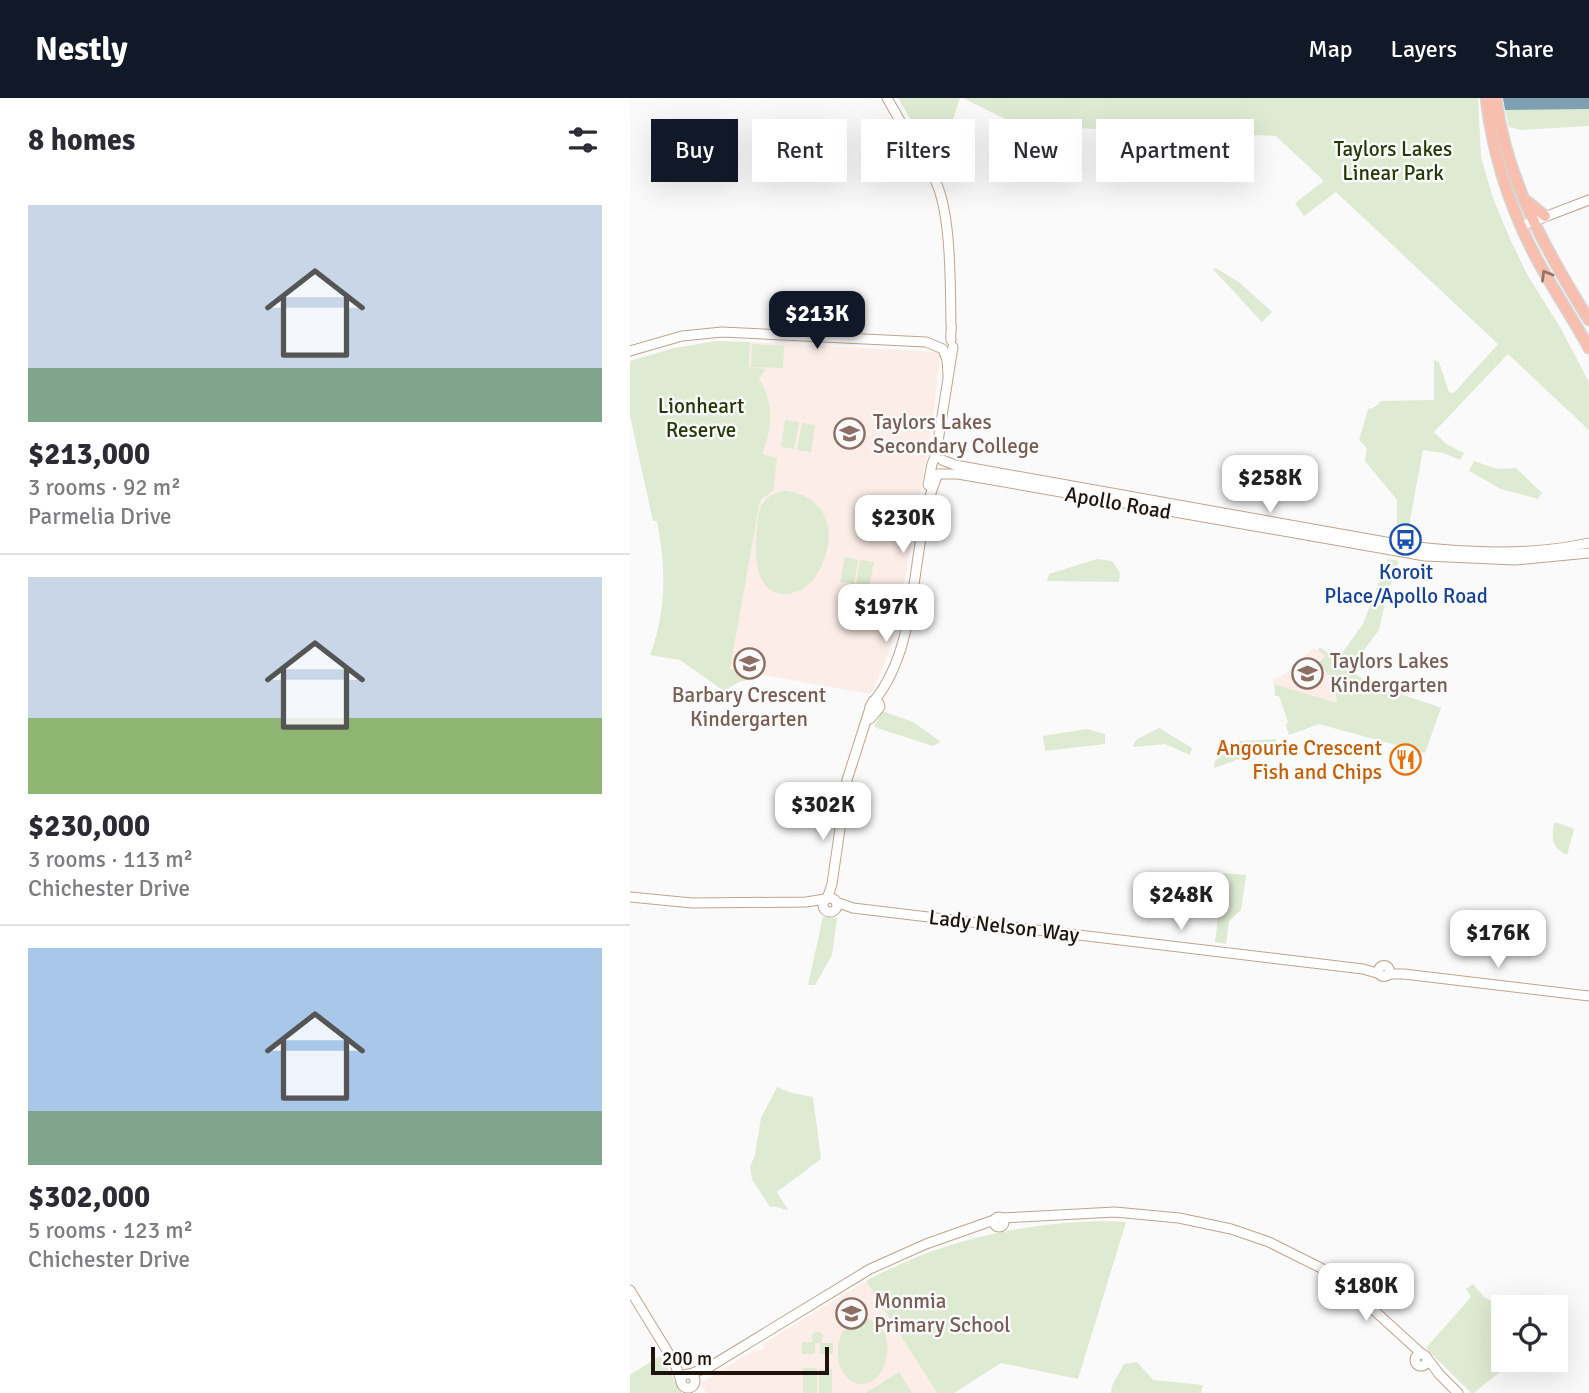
<!DOCTYPE html>
<html lang="en">
<head>
<meta charset="utf-8">
<style>
	:root { --surface:#fff; --page:#f7f7f7; --text:#2b2b33; --muted:#7c7c81; --line:#e1e1e2; --accent:#111827 }
	body { margin:0; font-family:Signika,sans-serif; background:var(--page); color:var(--text); height:100vh; display:flex; flex-direction:column; font-size:26px; white-space:nowrap }
	* { box-sizing:border-box; margin:0 }
	p { font-size:23px; color:var(--muted) }
	.icon { flex:none; width:38px; height:38px; fill:none; stroke:currentColor; stroke-width:2; stroke-linecap:round; stroke-linejoin:round }
	.map { position:relative; flex:1; overflow:hidden }
	.side { display:flex; flex-direction:column; background:var(--surface); width:630px }
	.side>* { flex:none }
	.hud { position:absolute; left:21px; top:21px; width:665px; height:63px; display:flex; gap:14px }
	.fabs { position:absolute; left:861px; top:1197px; display:grid; gap:14px }
	.fabs a { display:grid; place-items:center; width:77px; height:77px; border-radius:0px; background:var(--surface); box-shadow:0 7px 28px #0002; font-size:35px }
	.scale { position:absolute; left:21px; bottom:18px; width:178px; box-sizing:border-box; padding-left:7px; border:4px solid #1e130c; border-top:0; font-size:19px; line-height:24px; white-space:nowrap; color:#1e130c; -webkit-text-stroke:5px #fafafa; paint-order:stroke }
	.price { position:absolute; translate:-50% -60px; padding:0 16px; border-radius:14px; background:#fff; color:#222; font-size:23px; line-height:46px; filter:drop-shadow(0 2px 4px #0008) }
	.price::after { content:''; position:absolute; left:50%; top:42px; width:21px; height:16px; margin-left:-10px; background:inherit; clip-path:polygon(0 0,100% 0,50% 100%) }
	.price.selected { background:var(--accent); color:#fff }
	ul { padding:0; list-style:none }
	li { display:grid; align-content:center; gap:14px; height:371px; padding:0 28px }
	li+li { border-top:2px solid var(--line) }
	li span { display:grid; place-items:center; height:217px; border-radius:0px; color:#555 }
	li>.icon { margin-inline-start:auto }
	span .icon { width:126px; height:126px; fill:#fffc; stroke-width:1 }
	li b { font-size:30px }
	h2 { display:flex; justify-content:space-between; align-items:center; height:84px; padding:0 28px; font-size:30px }
	.tag { padding:0 24px; border-radius:0px; background:var(--surface); box-shadow:0 7px 28px #0002; font-size:24px; line-height:63px }
	.tag.selected { background:var(--accent); color:#fff }
	header { display:flex; align-items:center; gap:42px; box-sizing:border-box; height:98px; padding:0 35px; background:var(--accent); color:#fff }
	header strong { font-size:33px }
	nav { display:flex; gap:38px; margin-inline-start:auto; font-size:24px }
	main { display:flex; flex:1; min-height:0 }
	.map>svg:first-child { display:block }
</style>
</head>
<body>
<header>
<strong>Nestly</strong>
<nav><a>Map</a><a>Layers</a><a>Share</a></nav>
</header>
<main>
<section class="side">
<h2>8 homes<svg class="icon" aria-label="filters" viewBox="0 0 24 24"><path d="M4 7h16M4 17h16"/><circle cx="9" cy="7" r="2"/><circle cx="15" cy="17" r="2"/></svg></h2>
<ul>
<li><span style="background:linear-gradient(#c9d6e8 75%,#7fa58c 0)"><svg class="icon" aria-label="home" viewBox="0 0 24 24"><path d="M3 11l9-7 9 7M6 9v11h12V9"/></svg></span><div><b>$213,000</b><p>3 rooms · 92 m²</p><p>Parmelia Drive</p></div></li>
<li><span style="background:linear-gradient(#c9d6e8 65%,#8fb573 0)"><svg class="icon" aria-label="home" viewBox="0 0 24 24"><path d="M3 11l9-7 9 7M6 9v11h12V9"/></svg></span><div><b>$230,000</b><p>3 rooms · 113 m²</p><p>Chichester Drive</p></div></li>
<li><span style="background:linear-gradient(#a9c7e8 75%,#7fa58c 0)"><svg class="icon" aria-label="home" viewBox="0 0 24 24"><path d="M3 11l9-7 9 7M6 9v11h12V9"/></svg></span><div><b>$302,000</b><p>5 rooms · 123 m²</p><p>Chichester Drive</p></div></li>
</ul>
</section>
<div class="map">
<svg width="959" height="1295" viewBox="0 0 959 1295">
	<rect width="100%" height="100%" fill="#fafafa"/>
	<g fill="#fcede8">
		<path d="M120,244L306,254L310,257L302,327L285,421H281L280,424L285,426L268,517L259,555L241,596L100,571L129,408L137,396L131,357L140,324L139,303L135,291L119,269Z"/>
		<path d="M684,550L696,558L707,606L644,586V582L664,570L663,568Z"/>
		<path d="M236,1183L307,1295H76L71,1285L124,1252H133V1246Z"/>
	</g>
	<g fill="#deead1">
		<path d="M268,0H330L314,48L299,52Z"/>
		<path d="M333,0H848L851,59L863,100L881,143L898,178L930,229L959,284V332L878,256L804,334L816,346L834,355L830,362L813,355L793,352L777,438L767,436V402L735,363L737,350L729,342L738,311L745,309L751,303L804,302V262L809,264L819,294L824,295L868,246L706,94L674,118L665,105L694,83L646,38L504,33L503,69L489,68L490,32L387,27Z"/>
		<path d="M873,0H959V28L891,32L879,29Z"/>
		<path d="M586,170L610,185L642,214L632,224L583,171Z"/>
		<path d="M87,243L120,244L119,269L136,271L129,281C145,304 142,332 132,356L147,360L143,393L132,401L129,408L100,571L130,576L129,579L109,584L94,593L50,562L20,557C37,512 36,470 27,423H23L0,318V263L44,250Z"/>
		<path d="M122,246L154,248L153,270L121,269Z"/>
		<path d="M155,322L169,324L164,351L151,349Z"/>
		<path d="M172,325L185,327L181,354L167,352Z"/>
		<path d="M844,363L867,371L886,370L912,395L908,401L871,391L839,373Z"/>
		<path d="M157,393C202,400 208,441 187,476C182,485 172,493 162,495C124,503 124,455 127,431C128,422 128,412 133,405C139,397 147,393 157,393Z"/>
		<path d="M215,459L228,462L224,486L210,484Z"/>
		<path d="M467,461L482,463L490,475L489,484L417,483L419,476Z"/>
		<path d="M758,461L769,463L757,496L749,532L719,572C744,591 781,598 811,610L795,655L689,626L659,637L656,627L658,624L649,598H645L644,586L707,605L703,581L688,565L696,558L688,552L690,549L707,562L733,526Z"/>
		<path d="M230,462L244,464L239,489L226,487Z"/>
		<path d="M252,613L283,624L311,644L303,648L244,629Z"/>
		<path d="M529,630L562,650L560,657L535,646L503,649L506,642Z"/>
		<path d="M457,631L475,636V646L415,653L413,638Z"/>
		<path d="M646,641L648,647L584,670L585,663L610,643Z"/>
		<path d="M925,724L944,731L937,757C922,750 920,739 925,724Z"/>
		<path d="M593,775L616,777L611,812L599,823L596,846L585,844Z"/>
		<path d="M193,819L207,820L202,857L185,887H178Z"/>
		<path d="M147,989L162,995L183,999L191,1061L147,1094L158,1112C151,1112 147,1107 140,1109L122,1081L120,1069L125,1057L131,1020Z"/>
		<path d="M472,1123L496,1124L448,1281L371,1265L324,1295H307L236,1183C309,1143 389,1125 472,1123Z"/>
		<path d="M843,1186L855,1200L874,1207L922,1199V1209H873V1262H893L866,1277L844,1295H841L796,1250L841,1199L836,1191Z"/>
		<path d="M230,1220C273,1219 261,1295 225,1285C217,1282 212,1273 209,1265C205,1247 211,1226 230,1220Z"/>
		<path d="M185,1234H190L193,1237L191,1245H203V1256H190V1245H185V1256H172V1244H183L182,1237Z"/>
		<path d="M30,1258L52,1295H0V1277Z"/>
		<path d="M507,1264L523,1282L573,1287L571,1295H481L482,1288L494,1266Z"/>
		<rect x="173" y="1270" width="14" height="25"/>
		<rect x="189" y="1271" width="13" height="24"/>
		<path d="M269,1274L282,1295H236Z"/>
	</g>
	<path fill="#7ea0b2" d="M873,0H959V11L875,12Z"/>
	<g fill="none" stroke-linecap="round" stroke-linejoin="round">
		<defs>
			<g id="minor">
				<path d="M257,0L277,35L297,59"/>
				<circle cx="297" cy="65" r="5.5"/>
				<path d="M296,70C323,92 320,191 321,226C322,232 320,236 321,242"/>
				<path d="M891,128L959,102"/>
				<path d="M0,253L52,238L92,234L296,244L313,251L317,262L318,277"/>
				<path d="M312,362L325,367L778,448C838,455 900,458 959,445"/>
				<path d="M309,376H328L795,458L885,462L959,455"/>
				<path d="M298,387L302,366L306,356L323,249"/>
				<path d="M244,603C293,543 278,445 308,376"/>
				<path d="M240,621L250,609L249,605L243,603L240,609L246,612"/>
				<path d="M0,799L62,805L176,804L195,801"/>
				<circle cx="200" cy="807" r="7"/>
				<path d="M197,801L202,786L217,682L240,610"/>
				<path d="M206,804L223,810L733,871L750,876"/>
				<circle cx="754" cy="873" r="5.5"/>
				<path d="M758,876H774L959,898"/>
				<circle cx="369" cy="1124" r="5"/>
				<path d="M372,1120L485,1114L549,1120L601,1131L639,1144L691,1170L726,1196L792,1256"/>
				<path d="M0,1192L44,1264L51,1282"/>
				<circle cx="791" cy="1262" r="6"/>
				<path d="M797,1260L809,1276L828,1295"/>
				<path d="M60,1276L81,1268L240,1171L296,1146L364,1122"/>
				<circle cx="58" cy="1283" r="7"/>
			</g>
			<g id="major">
				<path d="M856,0C863,58 881,114 909,165C925,194 943,221 959,250"/>
				<path d="M866,0C876,81 916,153 959,222"/>
				<path d="M898,104L915,118"/>
			</g>
		</defs>
		<use href="#minor" stroke="#c0a38e" stroke-width="11"/>
		<use href="#major" stroke="#d6d5d3" stroke-width="13"/>
		<use href="#minor" stroke="#fff" stroke-width="9"/>
		<use href="#major" stroke="#f8bfae" stroke-width="10"/>
	</g>
	<defs><path id="oneway-chevron" d="M-2-3.5L2.5 0L-2 3.5" fill="none" stroke-width="1.6" stroke-linecap="round" stroke-linejoin="round" transform="scale(1.75)"/></defs>
	<use stroke="#967265" href="#oneway-chevron" transform="translate(916 177) rotate(-120)"/>
	<defs>
		<symbol id="school-ring" viewBox="-11 -11 22 22"><circle r="9.5" fill="#fafafa" stroke="#8d6e63" stroke-width="1.5"/><path d="M0-5L7-2L0 1L-7-2ZM-4 1L0 2.5L4 1V4Q0 6-4 4Z" fill="#8d6e63"/></symbol>
		<symbol id="bus-ring" viewBox="-11 -11 22 22"><circle r="9.5" fill="#fafafa" stroke="#1a4fb4" stroke-width="1.5"/><path d="M-5-6H5V4H4V6H2V4H-2V6H-4V4H-5ZM-3.5-4V0h7V-4ZM-3.5 1.2v1.5H-2V1.2ZM2 1.2v1.5H3.5V1.2Z" fill="#1a4fb4"/></symbol>
		<symbol id="restaurant-ring" viewBox="-11 -11 22 22"><circle r="9.5" fill="#fafafa" stroke="#e8710a" stroke-width="1.5"/><path d="M-5-6h1v4h1v-4h1v4h1v-4h1v5L-1.5 .5V6h-2V.5L-5-1ZM5-6V6H3V1.5H1.5Q1.5-4 5-6Z" fill="#e8710a"/></symbol>
	</defs>
	<g fill-rule="evenodd">
		<use href="#school-ring" x="202" y="318" width="35" height="35"/>
		<use href="#bus-ring" x="758" y="424" width="35" height="35"/>
		<use href="#school-ring" x="102" y="548" width="35" height="35"/>
		<use href="#school-ring" x="660" y="558" width="35" height="35"/>
		<use href="#restaurant-ring" x="758" y="644" width="35" height="35"/>
		<use href="#school-ring" x="204" y="1198" width="35" height="35"/>
	</g>
	<g text-anchor="middle" dominant-baseline="central" stroke-width="5" stroke-linejoin="round" paint-order="stroke">
		<g font-size="21" fill="#263806" stroke="#fafafa">
			<text x="763" y="51">Taylors Lakes<tspan x="763" dy="24">Linear Park</tspan></text>
			<text x="71" y="308">Lionheart<tspan x="71" dy="24">Reserve</tspan></text>
		</g>
		<g font-size="21" fill="#785e54" stroke="#fafafa" text-anchor="start">
			<text x="243" y="324">Taylors Lakes<tspan x="243" dy="24">Secondary College</tspan></text>
			<text x="700" y="563">Taylors Lakes<tspan x="700" dy="24">Kindergarten</tspan></text>
			<text x="119" y="597" text-anchor="middle">Barbary Crescent<tspan x="119" dy="24">Kindergarten</tspan></text>
			<text x="244" y="1203">Monmia<tspan x="244" dy="24">Primary School</tspan></text>
		</g>
		<g font-size="21" fill="#1e130c" stroke="#fafafa">
			<text transform="translate(488 405) rotate(10)">Apollo Road</text>
			<text transform="translate(374 828) rotate(7)">Lady Nelson Way</text>
		</g>
		<g font-size="21" fill="#164399" stroke="#fafafa">
			<text x="776" y="474">Koroit<tspan x="776" dy="24">Place/Apollo Road</tspan></text>
		</g>
		<g font-size="21" fill="#c56008" stroke="#fafafa" text-anchor="end">
			<text x="752" y="650">Angourie Crescent<tspan x="752" dy="24">Fish and Chips</tspan></text>
		</g>
	</g>
</svg>
<div class="fabs">
<a><svg class="icon" aria-label="locate" viewBox="0 0 24 24"><circle cx="12" cy="12" r="6"/><path d="M12 2v4M12 18v4M2 12h4M18 12h4"/></svg></a>
</div>
<div class="scale">200 m</div>
<b class="price selected" style="left:187px;top:253px">$213K</b>
<b class="price" style="left:640px;top:417px">$258K</b>
<b class="price" style="left:273px;top:457px">$230K</b>
<b class="price" style="left:256px;top:546px">$197K</b>
<b class="price" style="left:193px;top:744px">$302K</b>
<b class="price" style="left:551px;top:834px">$248K</b>
<b class="price" style="left:868px;top:872px">$176K</b>
<b class="price" style="left:736px;top:1225px">$180K</b>
<div class="hud">
<a class="tag selected">Buy</a>
<a class="tag">Rent</a>
<a class="tag">Filters</a>
<a class="tag">New</a>
<a class="tag">Apartment</a>
</div>
</div>
</main>
</body>
</html>
